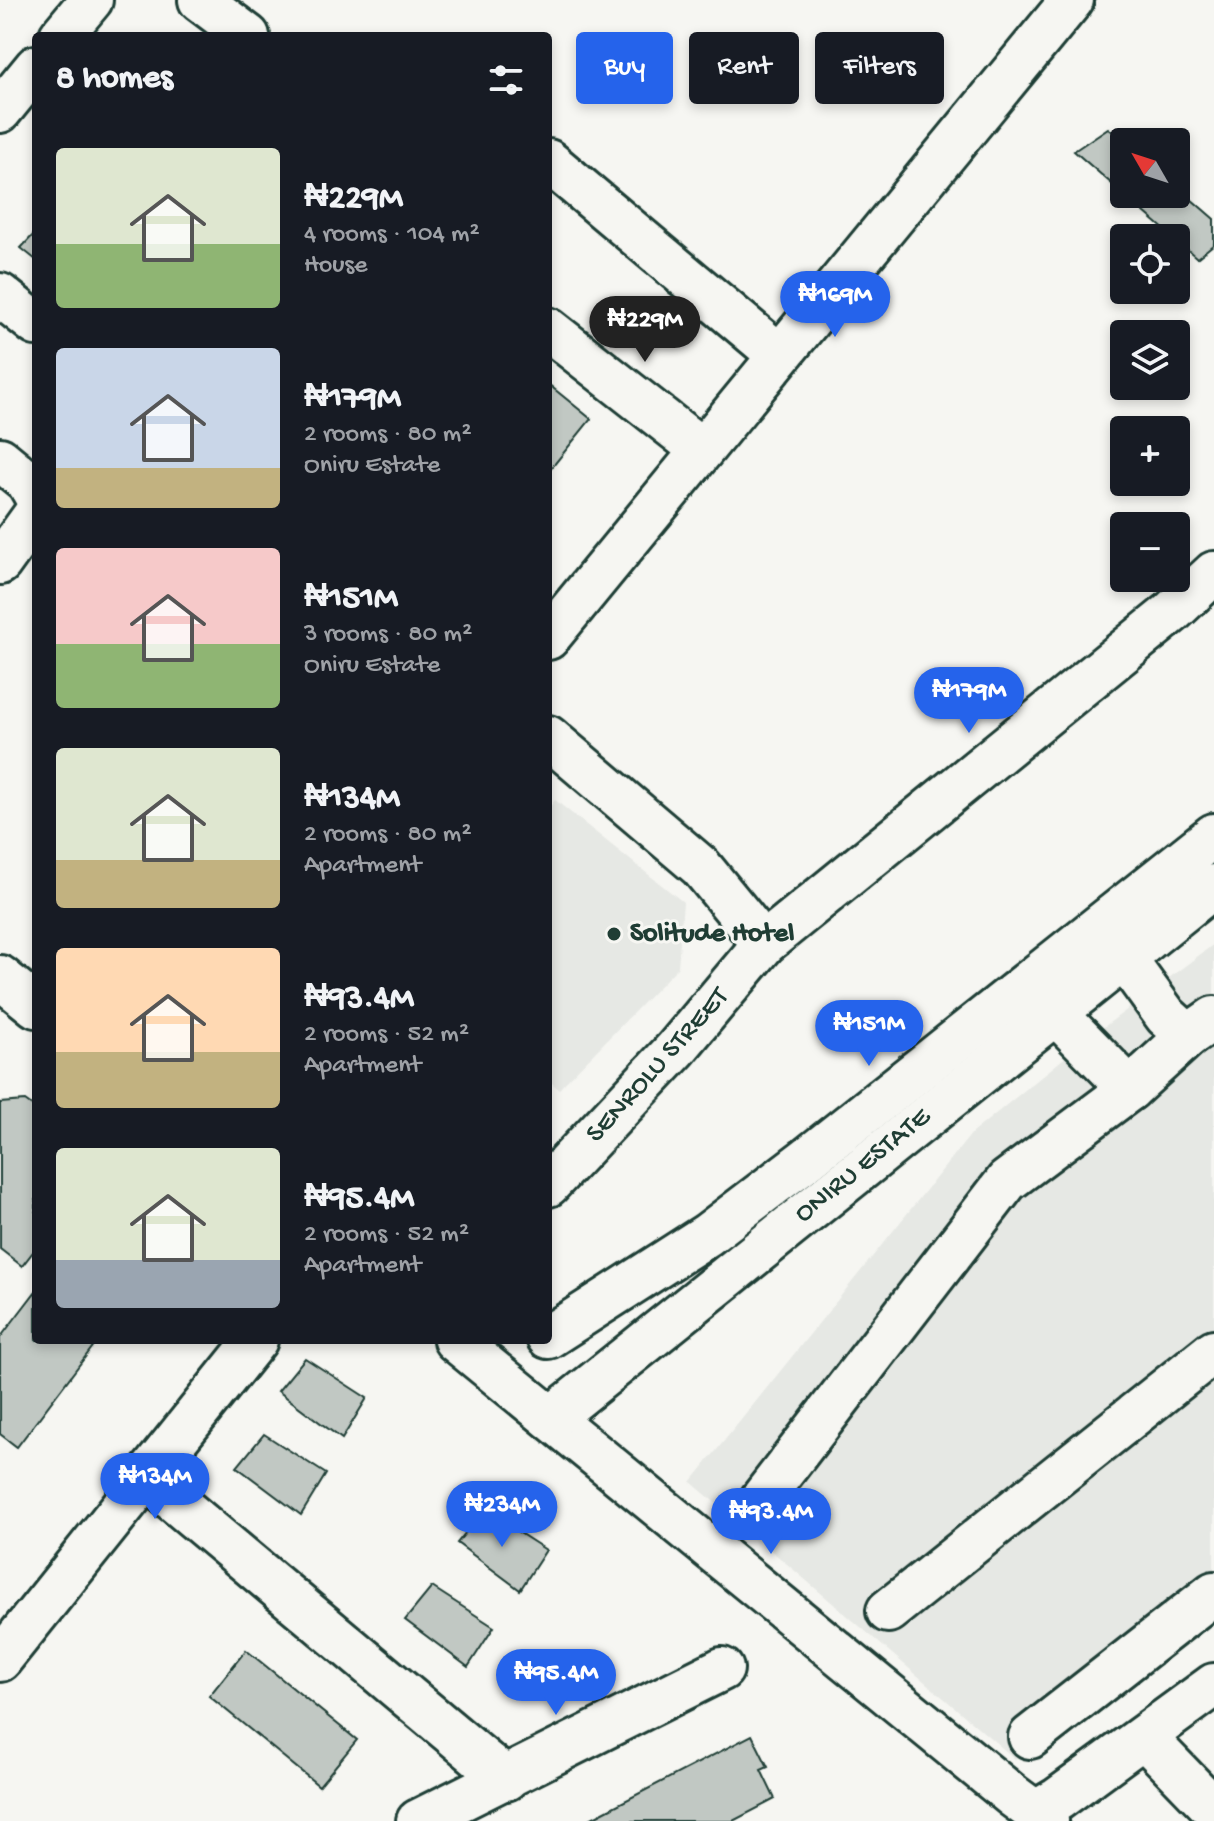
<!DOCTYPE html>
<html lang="en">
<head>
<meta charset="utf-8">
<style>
	:root { --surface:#171b24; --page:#242831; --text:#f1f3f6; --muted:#9ea1a6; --accent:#2563eb }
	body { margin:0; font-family:"Gochi Hand",sans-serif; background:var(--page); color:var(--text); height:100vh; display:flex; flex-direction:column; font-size:30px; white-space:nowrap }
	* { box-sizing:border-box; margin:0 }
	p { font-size:26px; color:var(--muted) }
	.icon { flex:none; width:44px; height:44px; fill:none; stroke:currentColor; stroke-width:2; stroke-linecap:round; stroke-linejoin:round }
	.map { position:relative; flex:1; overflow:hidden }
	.drawer { position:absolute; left:32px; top:32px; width:520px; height:1312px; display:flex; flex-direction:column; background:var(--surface); border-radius:8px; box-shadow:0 4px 12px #0003 }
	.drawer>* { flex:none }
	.banner { position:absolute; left:576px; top:32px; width:518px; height:72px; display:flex; gap:16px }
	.needle { width:52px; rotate:309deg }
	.buttons { position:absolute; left:1110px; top:128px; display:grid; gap:16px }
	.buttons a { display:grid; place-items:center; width:80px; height:80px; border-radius:8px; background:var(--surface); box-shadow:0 4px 12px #0003; font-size:40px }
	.price { position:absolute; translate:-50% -68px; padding:0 18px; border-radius:28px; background:var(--accent); color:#fff; font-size:26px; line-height:52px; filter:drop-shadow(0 2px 4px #0008) }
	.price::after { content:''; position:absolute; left:50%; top:48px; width:24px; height:18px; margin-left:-12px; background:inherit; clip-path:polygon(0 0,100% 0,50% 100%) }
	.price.selected { background:#222; color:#fff }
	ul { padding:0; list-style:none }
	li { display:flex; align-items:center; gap:24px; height:200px; padding:0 24px }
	li span { display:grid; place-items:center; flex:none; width:224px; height:160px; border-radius:8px; color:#555 }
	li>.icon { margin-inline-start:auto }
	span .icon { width:96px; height:96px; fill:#fffc; stroke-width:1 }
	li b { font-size:34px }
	h2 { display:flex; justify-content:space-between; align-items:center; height:96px; padding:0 24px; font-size:34px }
	.tag { padding:0 28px; border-radius:8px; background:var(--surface); box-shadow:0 4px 12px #0003; font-size:28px; line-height:72px }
	.tag.selected { background:var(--accent); color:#fff }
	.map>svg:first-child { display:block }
</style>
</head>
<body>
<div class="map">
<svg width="1214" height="1821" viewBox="0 0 1214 1821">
	<rect width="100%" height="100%" fill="#f6f6f2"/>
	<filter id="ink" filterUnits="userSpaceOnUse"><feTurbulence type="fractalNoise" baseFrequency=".0125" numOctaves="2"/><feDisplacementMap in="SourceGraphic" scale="16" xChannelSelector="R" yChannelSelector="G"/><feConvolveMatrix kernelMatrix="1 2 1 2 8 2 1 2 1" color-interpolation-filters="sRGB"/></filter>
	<g filter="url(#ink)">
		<g fill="#e6e8e4">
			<path d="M555,800L683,902L678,967L559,1089L548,1080V809Z"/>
			<path d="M1214,944V1604L1015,1759L691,1482L972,1133L1084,1042Z"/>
		</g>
		<g fill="#c1c8c3" stroke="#1f3d34" stroke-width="2">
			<path d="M1108,128L1125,142L1124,194H1176V186L1214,219V244L1197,258L1074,151Z"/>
			<path d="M36,232V260L21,248Z"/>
			<path d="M548,384L591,419L549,471H548Z"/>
			<path d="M25,1101L36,1109V1248L22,1266L0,1249V1103Z"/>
			<path d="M36,1291V1340H98L17,1447L0,1434V1338Z"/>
			<path d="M305,1358L367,1398L342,1439L278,1391Z"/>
			<path d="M264,1434L326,1474L301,1515L237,1467Z"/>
			<path d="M484,1510L546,1550L520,1590L457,1543Z"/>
			<path d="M432,1587L494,1627L468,1667L405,1620Z"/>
			<path d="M246,1650L357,1740L319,1786L209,1696Z"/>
			<path d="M752,1735L768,1767L761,1770L775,1799L733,1821H586Z"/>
		</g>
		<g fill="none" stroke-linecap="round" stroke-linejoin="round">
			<defs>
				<g id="minor">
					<path d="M200,0L248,36"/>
					<path d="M61,36L91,0"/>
					<path d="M0,111L36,67"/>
					<path d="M548,161L779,355"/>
					<path d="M0,295L36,324"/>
					<path d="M548,329L702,450"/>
					<path d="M0,459L28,482L36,496"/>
					<path d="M0,563L36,513"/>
					<path d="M548,638L1072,0"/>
					<path d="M548,737L701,867L764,944"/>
					<path d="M1124,958L1166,1016L1188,1036"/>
					<path d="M0,977L36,1006"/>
					<path d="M1055,1013L1130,1089"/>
					<path d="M548,1185L676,1049L764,944L1171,613L1214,573"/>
					<path d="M548,1337L707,1235L808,1158L1214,835"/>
					<path d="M455,1340L1013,1796L1047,1821"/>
					<path d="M551,1418L1214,886"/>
					<path d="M147,1478L506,1779"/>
					<path d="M761,1500L1007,1181L1130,1089L1188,1036L1214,1018"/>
					<path d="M888,1611L1214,1351"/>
					<path d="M0,1660L256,1340"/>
					<path d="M1030,1737L1214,1593"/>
					<path d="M1144,1737L1214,1809"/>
					<path d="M1036,1812L1058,1799L1214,1685"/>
					<path d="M418,1821L722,1669"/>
				</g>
			</defs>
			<use href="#minor" stroke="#1f3d34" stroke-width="48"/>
			<use href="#minor" stroke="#f6f6f2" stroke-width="42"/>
		</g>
	</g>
	<circle fill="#1f3d34" stroke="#f6f6f2" stroke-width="3" cx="614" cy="934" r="8"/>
	<g text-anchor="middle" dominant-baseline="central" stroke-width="6" stroke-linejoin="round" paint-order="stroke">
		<g font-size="28" font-weight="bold" fill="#1f3d34" stroke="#f6f6f2" text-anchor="start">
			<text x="630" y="934">Solitude Hotel</text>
		</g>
		<g font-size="28" fill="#1f3d34" stroke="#f6f6f2">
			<text transform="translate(658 1066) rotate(-48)">SENROLU STREET</text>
			<text transform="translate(863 1166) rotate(-39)">ONIRU ESTATE</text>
		</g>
	</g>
</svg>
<div class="buttons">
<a><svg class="needle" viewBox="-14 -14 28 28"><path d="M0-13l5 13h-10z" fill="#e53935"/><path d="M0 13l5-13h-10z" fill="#9ea1a6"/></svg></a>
<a><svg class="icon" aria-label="locate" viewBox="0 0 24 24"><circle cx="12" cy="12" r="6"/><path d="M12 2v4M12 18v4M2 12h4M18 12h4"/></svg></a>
<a><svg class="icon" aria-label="layers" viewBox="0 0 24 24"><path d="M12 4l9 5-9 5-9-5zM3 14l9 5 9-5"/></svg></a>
<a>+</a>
<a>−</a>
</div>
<b class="price" style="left:835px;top:339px">₦169M</b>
<b class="price selected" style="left:645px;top:364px">₦229M</b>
<b class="price" style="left:969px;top:735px">₦179M</b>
<b class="price" style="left:869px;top:1068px">₦151M</b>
<b class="price" style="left:155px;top:1521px">₦134M</b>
<b class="price" style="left:502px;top:1549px">₦234M</b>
<b class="price" style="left:771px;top:1556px">₦93.4M</b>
<b class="price" style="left:556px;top:1717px">₦95.4M</b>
<div class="banner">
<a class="tag selected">Buy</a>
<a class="tag">Rent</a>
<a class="tag">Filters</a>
</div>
<section class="drawer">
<h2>8 homes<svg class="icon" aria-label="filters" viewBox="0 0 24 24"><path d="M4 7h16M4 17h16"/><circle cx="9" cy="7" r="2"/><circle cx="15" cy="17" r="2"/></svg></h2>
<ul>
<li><span style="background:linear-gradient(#dfe7d0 60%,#8fb573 0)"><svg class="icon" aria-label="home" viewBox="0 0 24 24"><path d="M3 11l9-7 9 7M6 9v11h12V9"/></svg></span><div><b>₦229M</b><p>4 rooms · 104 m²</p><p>House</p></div></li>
<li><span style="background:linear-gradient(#c9d6e8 75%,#c2b280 0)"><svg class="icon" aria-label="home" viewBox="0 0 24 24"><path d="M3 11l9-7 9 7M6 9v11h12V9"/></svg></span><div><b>₦179M</b><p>2 rooms · 80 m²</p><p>Oniru Estate</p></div></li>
<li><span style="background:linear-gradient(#f6c9c9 60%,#8fb573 0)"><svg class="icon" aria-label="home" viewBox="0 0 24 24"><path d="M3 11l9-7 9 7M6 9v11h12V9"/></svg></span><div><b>₦151M</b><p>3 rooms · 80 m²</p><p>Oniru Estate</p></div></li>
<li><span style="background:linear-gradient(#dfe7d0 70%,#c2b280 0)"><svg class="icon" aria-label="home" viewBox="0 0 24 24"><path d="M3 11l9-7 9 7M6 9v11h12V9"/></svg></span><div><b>₦134M</b><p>2 rooms · 80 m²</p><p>Apartment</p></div></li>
<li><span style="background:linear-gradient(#ffd9b3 65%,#c2b280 0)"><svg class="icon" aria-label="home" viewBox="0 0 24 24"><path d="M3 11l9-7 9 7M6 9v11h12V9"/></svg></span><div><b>₦93.4M</b><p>2 rooms · 52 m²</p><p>Apartment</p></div></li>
<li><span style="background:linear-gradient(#dfe7d0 70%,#9aa5b1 0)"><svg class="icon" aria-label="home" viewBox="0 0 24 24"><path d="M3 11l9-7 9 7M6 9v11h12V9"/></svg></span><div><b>₦95.4M</b><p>2 rooms · 52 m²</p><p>Apartment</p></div></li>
</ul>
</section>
</div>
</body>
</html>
